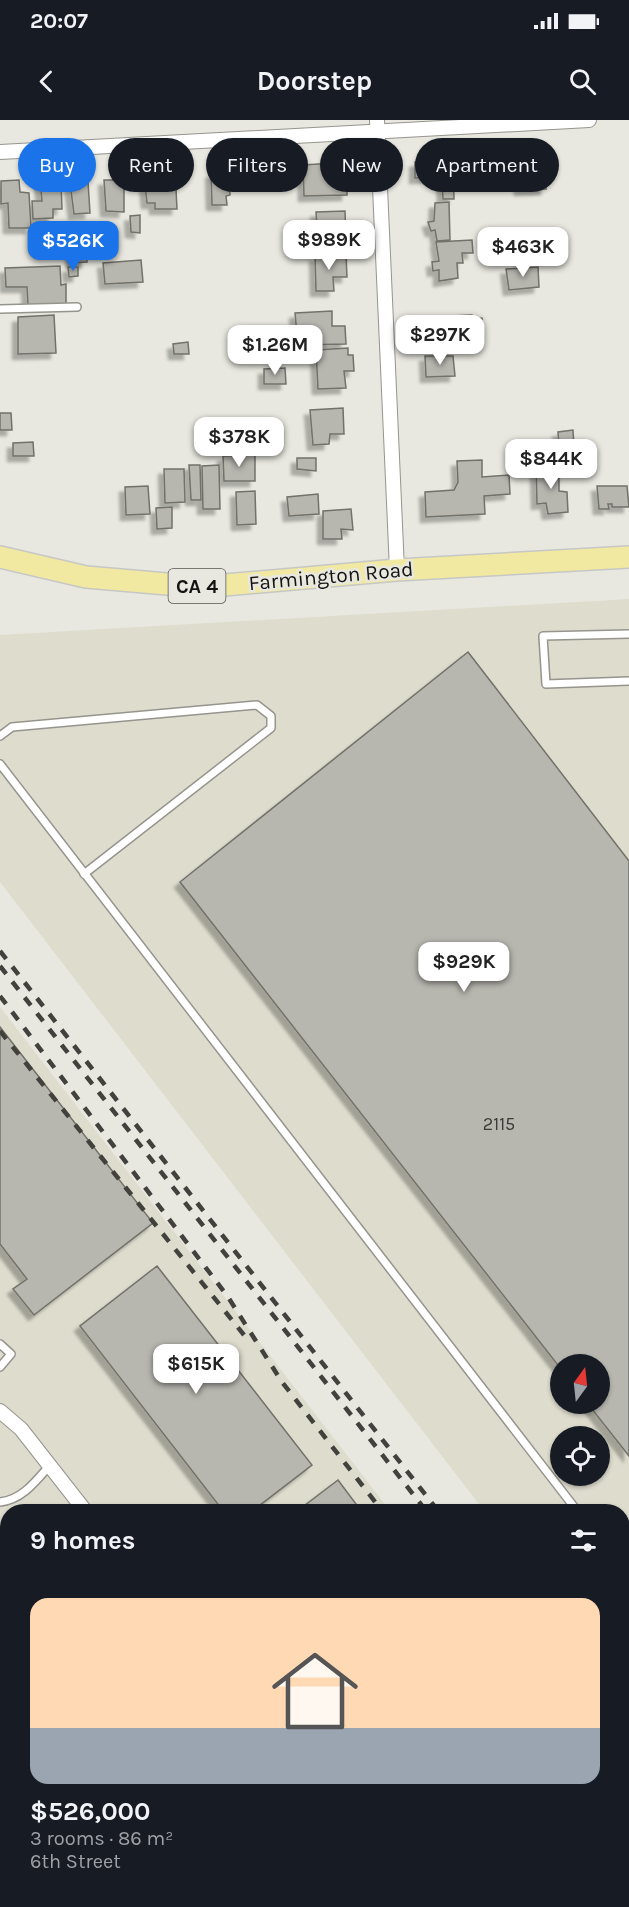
<!DOCTYPE html>
<html lang="en">
<head>
<meta charset="utf-8">
<style>
	:root { --surface:#171b24; --page:#20242c; --text:#f1f3f6; --muted:#9ea1a6; --accent:#1a73e8 }
	body { margin:0; font-family:Karla,sans-serif; background:var(--page); color:var(--text); height:100vh; display:flex; flex-direction:column; font-size:22px; white-space:nowrap }
	* { box-sizing:border-box; margin:0 }
	p { font-size:20px; color:var(--muted) }
	.icon { flex:none; width:33px; height:33px; fill:none; stroke:currentColor; stroke-width:2; stroke-linecap:round; stroke-linejoin:round }
	.map { position:relative; flex:1; overflow:hidden }
	.details { position:absolute; left:0px; top:1384px; width:630px; height:404px; display:flex; flex-direction:column; background:var(--surface); border-radius:24px 24px 0 0; box-shadow:0 2px 4px #0004 }
	.details>* { flex:none }
	.guide { position:absolute; left:18px; top:18px; width:594px; height:54px; display:flex; gap:12px }
	.needle { width:39px; rotate:15deg }
	.controls { position:absolute; left:550px; top:1234px; display:grid; gap:12px }
	.controls a { display:grid; place-items:center; width:60px; height:60px; border-radius:50%; background:var(--surface); box-shadow:0 2px 4px #0004; font-size:30px }
	.price { position:absolute; translate:-50% -51px; padding:0 14px; border-radius:12px; background:#fff; color:#222; font-size:20px; line-height:39px; filter:drop-shadow(0 2px 3px #0008) }
	.price::after { content:''; position:absolute; left:50%; top:36px; width:18px; height:14px; margin-left:-9px; background:inherit; clip-path:polygon(0 0,100% 0,50% 100%) }
	.price.on { background:var(--accent); color:#fff }
	ul { padding:0; list-style:none }
	li { display:grid; align-content:center; gap:12px; height:318px; padding:0 30px }
	li span { display:grid; place-items:center; height:186px; border-radius:18px; color:#555 }
	li>.icon { margin-inline-start:auto }
	span .icon { width:108px; height:108px; fill:#fffc; stroke-width:1 }
	li b { font-size:26px }
	h2 { display:flex; justify-content:space-between; align-items:center; height:72px; padding:0 30px; font-size:26px }
	.chip { padding:0 21px; border-radius:27px; background:var(--surface); box-shadow:0 2px 4px #0004; font-size:21px; line-height:54px }
	.chip.on { background:var(--accent); color:#fff }
	.status { display:flex; justify-content:space-between; align-items:center; height:42px; padding:0 30px; background:var(--surface); direction:ltr }
	.status svg { height:16px; fill:currentColor }
	header { display:flex; justify-content:space-between; align-items:center; height:78px; padding:0 30px; background:var(--surface); font-size:27px; font-weight:700 }
	.map>svg:first-child { display:block }
</style>
</head>
<body>
<div class="status"><b>20:07</b><svg viewBox="0 0 49 12"><path d="M0 12V9h3v3zM5 12V6h3v6zM10 12V3h3v9zM15 12V0h3v12zM26 1h20v11H26zM47 4h2v5h-2z"/></svg></div>
<header><svg class="icon" aria-label="back" viewBox="0 0 24 24"><path d="M15 5l-7 7 7 7"/></svg>Doorstep<svg class="icon" aria-label="search" viewBox="0 0 24 24"><circle cx="10" cy="10" r="6"/><path d="M15 15l6 6"/></svg></header>
<div class="map">
<svg width="629" height="1787" viewBox="0 0 629 1787">
	<defs>
		<filter id="shadow"><feDropShadow dx="-5.5" dy="5.5" stdDeviation="1.5" flood-color="#0004"/></filter>
	</defs>
	<rect width="100%" height="100%" fill="#e8e8e0"/>
	<g fill="#dedccd" fill-rule="evenodd">
		<path d="M629,479V1579L622,1570V1392H485L0,762V515ZM561,1245H600V1284H561ZM561,1317H600V1356H561Z"/>
		<path d="M0,887L391,1392H8V1780H622L623,1691L629,1700V1787H0Z"/>
	</g>
	<g fill="#b7b6af" stroke="#72726b" stroke-width="1.5" filter="url(#shadow)">
		<path d="M442,36H453L454,79H443L442,57L415,58V42L442,40Z"/>
		<path d="M475,36H495L497,62L476,63Z"/>
		<path d="M517,36H525V40H536V43H546V69L520,70Z"/>
		<path d="M334,43L335,53H347V75L304,76L303,45Z"/>
		<path d="M229,52L230,75L226,76L227,85H212L211,53Z"/>
		<path d="M167,54L168,70L176,69L177,89H155V83H147L144,55Z"/>
		<path d="M19,60L20,72L29,73L31,108H9L8,83L1,84V61Z"/>
		<path d="M61,60L62,89H53V98L33,99L32,81H42L40,61Z"/>
		<path d="M104,60H124V92L106,91Z"/>
		<path d="M88,62L90,93L74,94L70,63Z"/>
		<path d="M449,82L450,120L437,121L435,110L431,111L428,102L434,101L435,83Z"/>
		<path d="M345,91L346,123L323,125L322,108H317L316,92Z"/>
		<path d="M140,95V113L131,112L130,96Z"/>
		<path d="M543,118V132L510,135L508,120Z"/>
		<path d="M472,120L473,133H462L463,143H457L458,158L439,161V150L433,151L432,142L439,141L436,122Z"/>
		<path d="M86,128L87,142L72,143L71,130Z"/>
		<path d="M346,135L347,157H333L334,171H316L315,136Z"/>
		<path d="M141,140L143,162L105,164L103,143Z"/>
		<path d="M60,146L61,165L66,164V184L28,185L27,167H6L5,148Z"/>
		<path d="M68,147H78V156L69,157Z"/>
		<path d="M538,147L539,167L509,170L506,149Z"/>
		<path d="M332,191V206H345L346,224L298,225L295,193Z"/>
		<path d="M54,195L56,233L18,234V197Z"/>
		<path d="M472,195L473,199L482,198L483,215L473,214L474,218H432L431,197Z"/>
		<path d="M188,222L189,234H174L173,224Z"/>
		<path d="M348,228V235H353L354,251H344L346,268L318,269L316,230Z"/>
		<path d="M425,236H453L455,256L426,257Z"/>
		<path d="M285,248L286,264H264V249Z"/>
		<path d="M343,288L344,314H330L329,324L313,325L310,290Z"/>
		<path d="M0,293H11L12,310H0Z"/>
		<path d="M573,310L574,326L559,328L558,312Z"/>
		<path d="M33,322L34,336H13V323Z"/>
		<path d="M593,325L594,342L578,343L577,326Z"/>
		<path d="M255,335V361H224L223,336Z"/>
		<path d="M297,338H316V351L297,349Z"/>
		<path d="M482,340V357L509,355L510,374L484,376L485,394L426,397L425,372L454,370L458,362L457,341Z"/>
		<path d="M189,345H200L201,380H191Z"/>
		<path d="M219,345L220,389H203L202,346Z"/>
		<path d="M559,346V371L567,372L568,392L548,394L546,383L537,384L536,347Z"/>
		<path d="M164,349H184L185,382L165,383Z"/>
		<path d="M148,366L150,394L126,395L125,367Z"/>
		<path d="M597,366H627L629,387H612V384H608L609,389H599Z"/>
		<path d="M255,371L256,404L237,405L236,372Z"/>
		<path d="M318,374L319,394L289,396L287,377Z"/>
		<path d="M172,387V408L157,409L156,388Z"/>
		<path d="M351,389L353,410L341,409L342,419H323V391Z"/>
		<path d="M468,532L629,741V1336L588,1284H600V1245H561V1249L180,762Z"/>
		<path d="M0,907L153,1103L34,1195L13,1169L27,1159L0,1124Z"/>
		<path d="M157,1146L312,1345L251,1392H224L80,1206Z"/>
		<path d="M338,1360L362,1392H296Z"/>
		<path d="M8,1625V1698L0,1699V1626Z"/>
		<path d="M622,1727L629,1736V1785L626,1787H540L535,1780H622Z"/>
	</g>
	<g fill="none" stroke-linecap="round" stroke-linejoin="round">
		<defs>
			<g id="service">
				<path d="M0,189L77,187"/>
				<path d="M629,514L543,516L546,564L629,561"/>
				<path d="M0,616L12,607L257,585L271,596V608L84,754"/>
				<path d="M0,644L578,1392"/>
				<path d="M0,1224L11,1234L0,1247"/>
				<path d="M0,1382C22,1380 36,1361 50,1345"/>
				<path d="M622,1449L629,1457"/>
				<path d="M0,1550L8,1549"/>
				<path d="M96,1780V1787"/>
				<path d="M289,1780V1787"/>
				<path d="M456,1780L461,1787"/>
			</g>
			<g id="minor">
				<path d="M377,0L397,450"/>
				<path d="M0,32L589,0"/>
				<path d="M0,1291L21,1309L86,1392"/>
				<path d="M390,1780L395,1787"/>
			</g>
			<path id="primary" d="M0,437L86,457L202,467L397,450L629,437"/>
		</defs>
		<use href="#service" stroke="#95948d" stroke-width="10"/>
		<use href="#minor" stroke="#95948d" stroke-width="16"/>
		<use href="#primary" stroke="#c7c7c6" stroke-width="24"/>
		<use href="#service" stroke="#fff" stroke-width="7"/>
		<use href="#minor" stroke="#fff" stroke-width="14"/>
		<use href="#primary" stroke="#f1e8a1" stroke-width="21"/>
		<g stroke="#41413d" stroke-width="4.5" stroke-dasharray="10 10" stroke-linecap="butt">
			<path d="M0,831L439,1392"/>
			<path d="M0,846L427,1392"/>
			<path d="M0,876L228,1177L282,1262L383,1392"/>
			<path d="M0,911L244,1215"/>
			<path d="M622,1577L629,1583"/>
			<path d="M622,1626L629,1634"/>
			<path d="M622,1642L629,1651"/>
			<path d="M622,1699L629,1707"/>
		</g>
	</g>
	<g text-anchor="middle" dominant-baseline="central" stroke-width="5" stroke-linejoin="round" paint-order="stroke">
		<g font-size="18" fill="#3e3c39">
			<text x="499" y="1004">2115</text>
		</g>
		<rect fill="#e8e8e0" stroke="#545450" stroke-width="1.5" x="168.5" y="449" width="57" height="34" rx="4.5"/>
		<g font-size="20" font-weight="bold" fill="#151412">
			<text x="197" y="466">CA 4</text>
		</g>
		<g font-size="21" fill="#151412" stroke="#e8e8e0">
			<text transform="translate(331 456) rotate(-5)">Farmington Road</text>
		</g>
	</g>
</svg>
<div class="controls">
<a><svg class="needle" viewBox="-14 -14 28 28"><path d="M0-13l5 13h-10z" fill="#e53935"/><path d="M0 13l5-13h-10z" fill="#9ea1a6"/></svg></a>
<a><svg class="icon" aria-label="locate" viewBox="0 0 24 24"><circle cx="12" cy="12" r="6"/><path d="M12 2v4M12 18v4M2 12h4M18 12h4"/></svg></a>
</div>
<b class="price" style="left:329px;top:151px">$989K</b>
<b class="price on" style="left:73px;top:152px">$526K</b>
<b class="price" style="left:523px;top:158px">$463K</b>
<b class="price" style="left:440px;top:246px">$297K</b>
<b class="price" style="left:275px;top:256px">$1.26M</b>
<b class="price" style="left:239px;top:348px">$378K</b>
<b class="price" style="left:551px;top:370px">$844K</b>
<b class="price" style="left:464px;top:873px">$929K</b>
<b class="price" style="left:196px;top:1275px">$615K</b>
<div class="guide">
<a class="chip on">Buy</a>
<a class="chip">Rent</a>
<a class="chip">Filters</a>
<a class="chip">New</a>
<a class="chip">Apartment</a>
</div>
<section class="details">
<h2>9 homes<svg class="icon" aria-label="filters" viewBox="0 0 24 24"><path d="M4 7h16M4 17h16"/><circle cx="9" cy="7" r="2"/><circle cx="15" cy="17" r="2"/></svg></h2>
<ul>
<li><span style="background:linear-gradient(#ffd9b3 70%,#9aa5b1 0)"><svg class="icon" aria-label="home" viewBox="0 0 24 24"><path d="M3 11l9-7 9 7M6 9v11h12V9"/></svg></span><div><b>$526,000</b><p>3 rooms · 86 m²</p><p>6th Street</p></div></li>
</ul>
</section>
</div>
</body>
</html>
